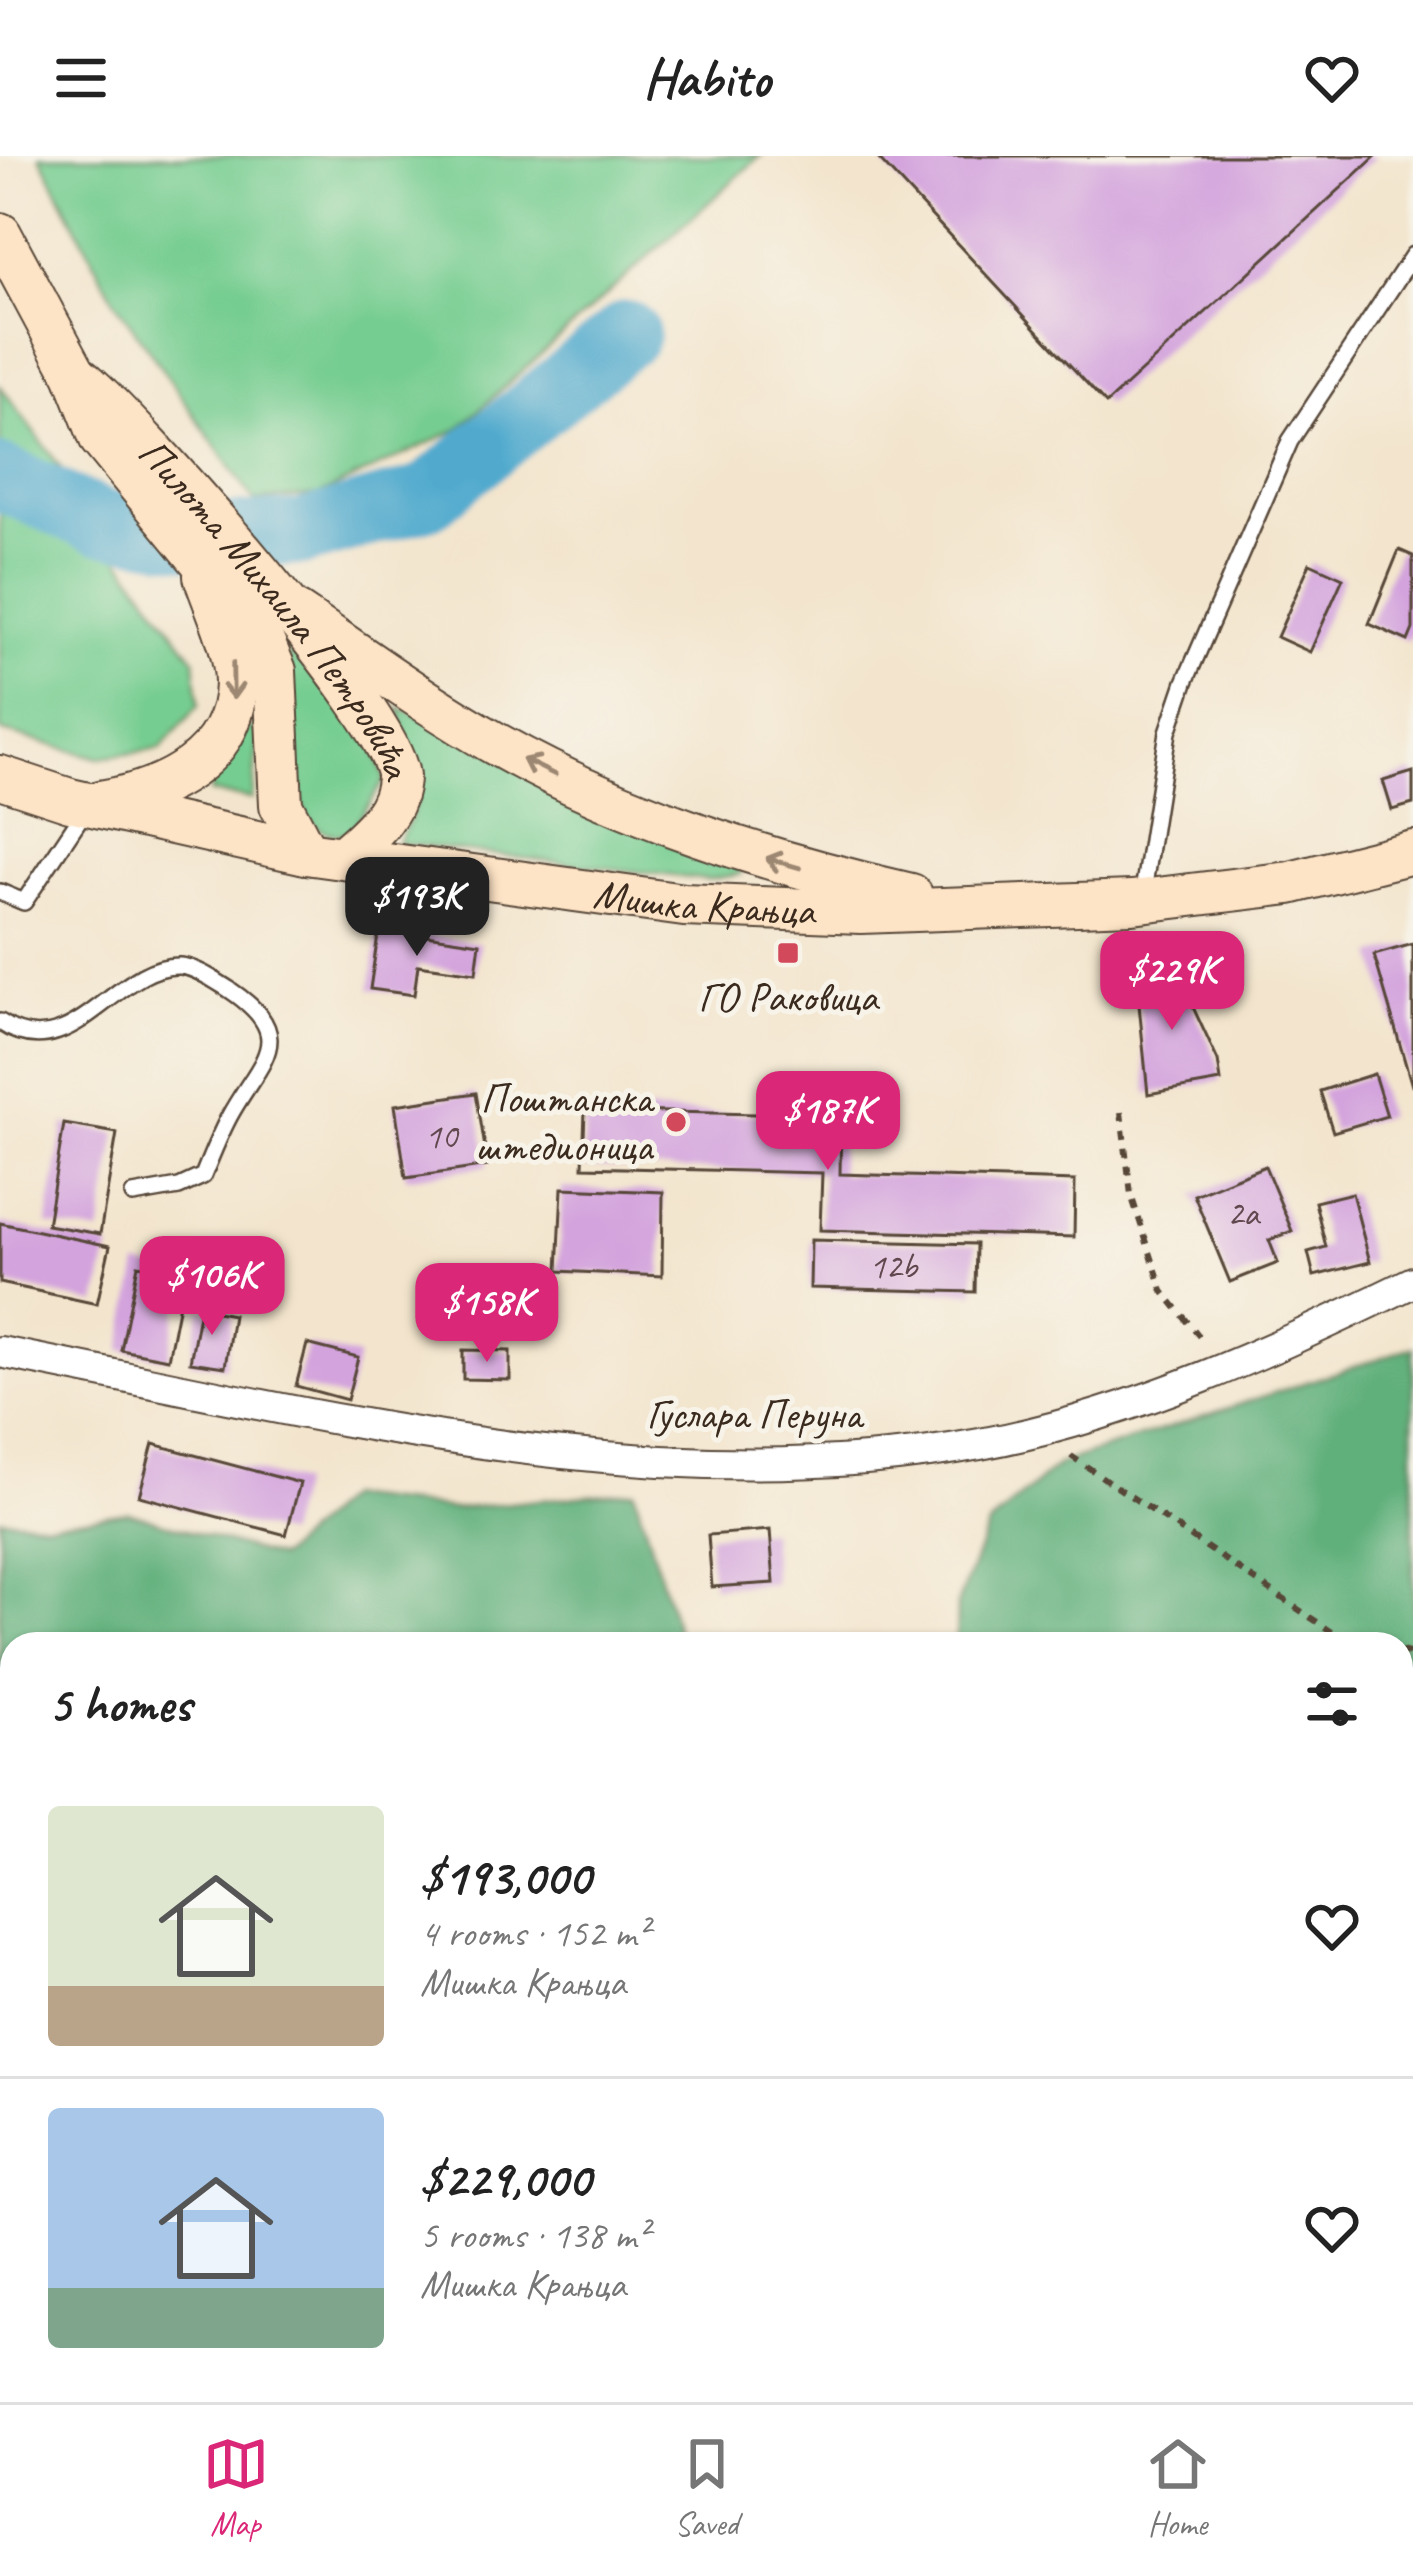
<!DOCTYPE html>
<html lang="en">
<head>
<meta charset="utf-8">
<style>
	:root { --surface:#fff; --page:#f2f2f2; --text:#222; --muted:#767676; --line:#e0e0e0; --accent:#db2777 }
	body { margin:0; font-family:Caveat,sans-serif; background:var(--page); color:var(--text); height:100vh; display:flex; flex-direction:column; font-size:45px; white-space:nowrap }
	* { box-sizing:border-box; margin:0 }
	p { font-size:39px; color:var(--muted) }
	.icon { flex:none; width:66px; height:66px; fill:none; stroke:currentColor; stroke-width:2; stroke-linecap:round; stroke-linejoin:round }
	.map { position:relative; flex:1; overflow:hidden }
	.panel { position:absolute; left:0px; top:1476px; width:1413px; height:771px; display:flex; flex-direction:column; background:var(--surface); border-radius:36px 36px 0 0; box-shadow:0 3px 9px #0004 }
	.panel>* { flex:none }
	.price { position:absolute; translate:-50% -102px; padding:0 27px; border-radius:24px; background:var(--accent); color:#fff; font-size:39px; line-height:78px; filter:drop-shadow(0 3px 6px #0008) }
	.price::after { content:''; position:absolute; left:50%; top:72px; width:36px; height:27px; margin-left:-18px; background:inherit; clip-path:polygon(0 0,100% 0,50% 100%) }
	.price.selected { background:#222; color:#fff }
	ul { padding:0; list-style:none }
	li { display:flex; align-items:center; gap:36px; height:300px; padding:0 48px }
	li+li { border-top:3px solid var(--line) }
	li span { display:grid; place-items:center; flex:none; width:336px; height:240px; border-radius:12px; color:#555 }
	li>.icon { margin-inline-start:auto }
	span .icon { width:144px; height:144px; fill:#fffc; stroke-width:1 }
	li b { font-size:51px }
	h2 { display:flex; justify-content:space-between; align-items:center; height:144px; padding:0 48px; font-size:51px }
	header { display:flex; justify-content:space-between; align-items:center; height:156px; padding:0 48px; background:var(--surface); font-size:54px; font-weight:800 }
	.dock { display:flex; justify-content:space-around; align-items:center; height:168px; border-top:3px solid var(--line); background:var(--surface); font-size:33px; color:var(--muted) }
	.dock a { display:grid; justify-items:center; gap:6px }
	.dock .selected { color:var(--accent) }
	.map>svg:first-child { display:block }
</style>
</head>
<body>
<header><svg class="icon" aria-label="menu" viewBox="0 0 24 24"><path d="M4 6h16M4 12h16M4 18h16"/></svg>Habito<svg class="icon" aria-label="heart" viewBox="0 0 24 24"><path d="M12 20l-8-8c-3-5 5-10 8-4 3-6 11-1 8 4z"/></svg></header>
<div class="map">
<svg width="1413" height="2246" viewBox="0 0 1413 2246">
	<rect width="100%" height="100%" fill="#f7f3e8"/>
	<filter id="ink" filterUnits="userSpaceOnUse"><feTurbulence type="fractalNoise" baseFrequency=".00833" numOctaves="2"/><feDisplacementMap in="SourceGraphic" scale="24" xChannelSelector="R" yChannelSelector="G"/><feConvolveMatrix kernelMatrix="1 2 1 2 8 2 1 2 1" color-interpolation-filters="sRGB"/></filter>
	<filter id="wash" filterUnits="userSpaceOnUse"><feTurbulence type="fractalNoise" baseFrequency=".004" numOctaves="4" result="noise"/><feDisplacementMap in="SourceGraphic" scale="48" xChannelSelector="R" yChannelSelector="G"/><feGaussianBlur stdDeviation="2.7" result="paint"/><feColorMatrix in="noise" values="0 0 0 0 0 0 0 0 0 0 0 0 0 0 0 0 0 1.4 0 .05"/><feComposite in="paint" operator="in"/></filter>
	<g filter="url(#wash)">
		<rect width="100%" height="100%" fill="#f3e5cd"/>
		<g fill="#76cd91" stroke="#587c58" stroke-width="3">
			<path d="M40,0H760L458,273L319,339L254,345L114,144Z"/>
			<path d="M0,230L89,350L0,308Z"/>
			<path d="M0,335L104,381L195,503L199,549L160,593L99,602L0,575Z"/>
			<path d="M288,477L372,584L385,624L349,677C270,694 293,523 288,477Z"/>
			<path d="M399,551L740,712L741,718L707,724L397,687C435,626 411,608 399,551Z"/>
			<path d="M249,571L259,577L252,643L210,637L215,612Z"/>
		</g>
		<path fill="#60b07b" stroke="#4e6d4c" stroke-width="3" d="M1413,1191V2246H0V1362L49,1367L128,1356L279,1402L345,1341L454,1353L634,1334L681,1488H12V2235H1401V1488H956L957,1449L988,1370L1059,1308Z"/>
		<g fill="none" stroke-linecap="round" stroke-linejoin="round">
			<path stroke="#51aace" stroke-width="66" d="M0,321L101,366L195,381L301,377L427,341L627,178"/>
		</g>
		<g id="blocks">
			<g fill="#d3a3dd">
				<path d="M876,0H1376L1106,248Z"/>
				<path d="M1399,394L1413,400V473L1408,485L1369,468Z"/>
				<path d="M1310,407L1343,422L1310,496L1277,481Z"/>
				<path d="M1413,616V648L1392,654L1383,625Z"/>
				<path d="M379,772L480,787L476,817L418,809L414,839L370,833Z"/>
				<path d="M1413,788V930H1412L1374,799Z"/>
				<path d="M1172,806L1218,905L1221,925L1148,938L1135,809Z"/>
				<path d="M1374,918L1387,960L1333,976L1320,935Z"/>
				<path d="M476,937L488,1010L406,1022L395,949Z"/>
				<path d="M585,954L841,960L840,1018L1075,1025L1074,1081L820,1074L822,1017L583,1011Z"/>
				<path d="M64,968L117,977L100,1078L47,1069Z"/>
				<path d="M1265,1010L1292,1075L1269,1084L1278,1107L1230,1126L1194,1039Z"/>
				<path d="M562,1032L663,1036L662,1120L558,1115Z"/>
				<path d="M1352,1037L1370,1106L1314,1120L1308,1096L1326,1091L1315,1046Z"/>
				<path d="M0,1067L110,1090L97,1148L0,1127Z"/>
				<path d="M811,1084L976,1088L975,1136L810,1132Z"/>
				<path d="M138,1109L185,1118L168,1203L121,1194Z"/>
				<path d="M489,1115L490,1158L437,1159L436,1116Z"/>
				<path d="M200,1153L233,1159L225,1211L190,1206Z"/>
				<path d="M307,1188L358,1201L347,1244L296,1230Z"/>
				<path d="M463,1194L510,1195V1224L463,1223Z"/>
				<path d="M153,1288L300,1327L286,1379L139,1340Z"/>
				<path d="M770,1374L774,1427L712,1431L708,1379Z"/>
			</g>
		</g>
	</g>
	<g filter="url(#ink)">
		<use href="#blocks" fill-opacity="0" stroke="#574638" stroke-width="3"/>
		<g fill="none" stroke-linecap="round" stroke-linejoin="round">
			<defs>
				<g id="lane">
					<path d="M0,736L24,746L88,650"/>
					<path d="M1142,742L1168,576L1185,526L1290,285L1413,99"/>
					<path d="M0,866C72,915 116,807 180,810C196,811 217,826 230,834C301,882 259,905 229,961C219,980 211,1000 203,1020L179,1031L133,1039"/>
				</g>
				<path id="street" d="M0,1196C319,1258 654,1348 980,1288C1129,1261 1278,1192 1413,1126"/>
				<g id="secondary">
					<path d="M0,78L75,218L101,283L258,474L275,515L281,649L306,697"/>
					<path id="s1" d="M76,219C130,260 400,567 398,621C397,658 368,679 344,701"/>
					<path d="M296,457C362,501 427,549 496,588C626,661 767,706 911,739"/>
					<path id="s2" d="M0,621L70,644L306,697L684,749L861,756L1132,746L1290,727L1413,696"/>
					<path d="M100,646C163,636 235,603 236,527C236,492 216,453 205,420"/>
				</g>
			</defs>
			<use href="#lane" stroke="#574638" stroke-width="20"/>
			<use href="#street" stroke="#574638" stroke-width="34"/>
			<use href="#secondary" stroke="#574638" stroke-width="46"/>
			<g stroke="#574638" stroke-width="6" stroke-dasharray="9 9" stroke-linecap="butt">
				<path d="M1121,956L1131,1039L1163,1135L1203,1185"/>
				<path d="M1071,1300L1347,1486"/>
				<path d="M1401,1495L1413,1498"/>
				<path d="M1401,1754L1413,1770"/>
				<path d="M1401,2096L1413,2087"/>
				<path d="M860,2235L865,2246"/>
				<path d="M304,2246L309,2235"/>
				<path d="M1213,2246L1227,2235"/>
			</g>
			<use href="#lane" stroke="#fff" stroke-width="15"/>
			<use href="#street" stroke="#fff" stroke-width="30"/>
			<use href="#secondary" stroke="#fee4c6" stroke-width="42"/>
		</g>
		<defs><path id="oneway-shaft" d="M-6 0H5M1.5-3L5.5 0L1.5 3" fill="none" stroke-width="1.6" stroke-linecap="round" stroke-linejoin="round" transform="scale(3)"/></defs>
		<g stroke="#9c8772">
			<use href="#oneway-shaft" transform="translate(233 525) rotate(89)"/>
			<use href="#oneway-shaft" transform="translate(539 611) rotate(-154)"/>
			<use href="#oneway-shaft" transform="translate(783 707) rotate(-164)"/>
		</g>
	</g>
	<g fill="#d1495b" stroke="#f7f3e8" stroke-width="4.5">
		<rect x="776" y="785" width="24" height="24" rx="6"/>
		<circle cx="676" cy="966" r="12"/>
	</g>
	<g text-anchor="middle" dominant-baseline="central" stroke-width="10" stroke-linejoin="round" paint-order="stroke">
		<g font-size="36" fill="#61484e">
			<text x="441" y="980">10</text>
			<text x="1243" y="1057">2a</text>
			<text x="893" y="1110">12b</text>
		</g>
		<g font-size="42" fill="#3b2a1e" stroke="#f7f3e8">
			<text stroke="none"><textPath href="#s1" startOffset="309">Пилота Михаила Петровића</textPath></text>
			<text stroke="none"><textPath href="#s2" startOffset="717">Мишка Крањца</textPath></text>
			<text x="754" y="1258">Гуслара Перуна</text>
		</g>
		<g font-size="42" fill="#3b2a1e" stroke="#f7f3e8">
			<text x="788" y="841">ГО Раковица</text>
			<text x="652" y="942" text-anchor="end">Поштанска<tspan x="652" dy="48">штедионица</tspan></text>
		</g>
	</g>
</svg>
<b class="price selected" style="left:417px;top:803px">$193K</b>
<b class="price" style="left:1172px;top:877px">$229K</b>
<b class="price" style="left:828px;top:1017px">$187K</b>
<b class="price" style="left:212px;top:1182px">$106K</b>
<b class="price" style="left:487px;top:1209px">$158K</b>
<section class="panel">
<h2>5 homes<svg class="icon" aria-label="filters" viewBox="0 0 24 24"><path d="M4 7h16M4 17h16"/><circle cx="9" cy="7" r="2"/><circle cx="15" cy="17" r="2"/></svg></h2>
<ul>
<li><span style="background:linear-gradient(#dfe7d0 75%,#b9a48a 0)"><svg class="icon" aria-label="home" viewBox="0 0 24 24"><path d="M3 11l9-7 9 7M6 9v11h12V9"/></svg></span><div><b>$193,000</b><p>4 rooms · 152 m²</p><p>Мишка Крањца</p></div><svg class="icon" aria-label="heart" viewBox="0 0 24 24"><path d="M12 20l-8-8c-3-5 5-10 8-4 3-6 11-1 8 4z"/></svg></li>
<li><span style="background:linear-gradient(#a9c7e8 75%,#7fa58c 0)"><svg class="icon" aria-label="home" viewBox="0 0 24 24"><path d="M3 11l9-7 9 7M6 9v11h12V9"/></svg></span><div><b>$229,000</b><p>5 rooms · 138 m²</p><p>Мишка Крањца</p></div><svg class="icon" aria-label="heart" viewBox="0 0 24 24"><path d="M12 20l-8-8c-3-5 5-10 8-4 3-6 11-1 8 4z"/></svg></li>
</ul>
</section>
</div>
<nav class="dock">
<a class="selected"><svg class="icon" aria-label="map" viewBox="0 0 24 24"><path d="M3 6l6-2 6 2 6-2v14l-6 2-6-2-6 2zM9 4v14M15 6v14"/></svg>Map</a>
<a><svg class="icon" aria-label="saved" viewBox="0 0 24 24"><path d="M7 4h10v16l-5-4-5 4z"/></svg>Saved</a>
<a><svg class="icon" aria-label="home" viewBox="0 0 24 24"><path d="M3 11l9-7 9 7M6 9v11h12V9"/></svg>Home</a>
</nav>
</body>
</html>
